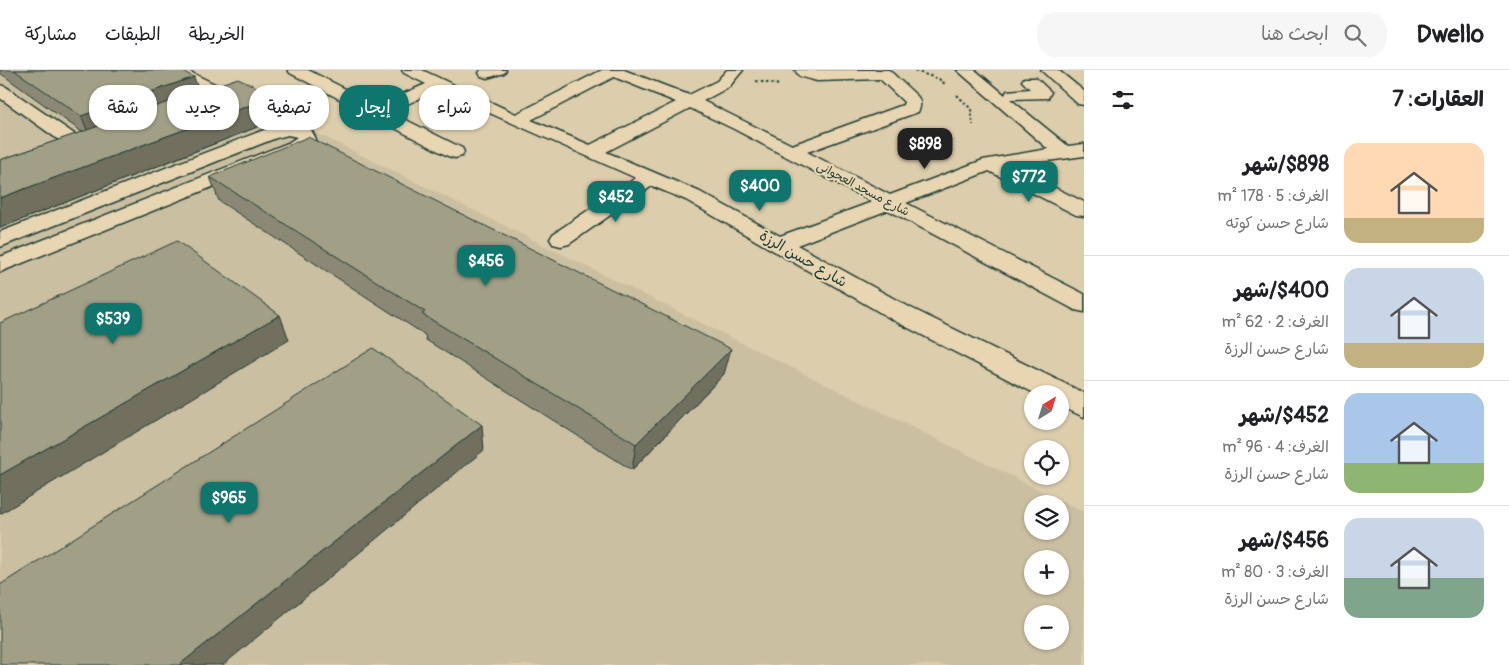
<!DOCTYPE html>
<html lang="ar">
<head>
<meta charset="utf-8">
<style>
	:root { --surface:#fff; --page:#f6f6f6; --text:#202124; --muted:#757577; --line:#e0e0e0; --accent:#0f766e }
	body { margin:0; font-family:Pangolin,"Playpen Sans Arabic",sans-serif; background:var(--page); color:var(--text); direction:rtl; height:100vh; display:flex; flex-direction:column; font-size:19px; white-space:nowrap }
	* { box-sizing:border-box; margin:0 }
	p { font-size:16px; color:var(--muted) }
	.icon { flex:none; width:28px; height:28px; fill:none; stroke:currentColor; stroke-width:2; stroke-linecap:round; stroke-linejoin:round }
	.map { position:relative; flex:1; overflow:hidden; direction:ltr }
	.details { display:flex; flex-direction:column; background:var(--surface); width:425px }
	.details>* { flex:none }
	.guide { position:absolute; left:15px; top:15px; width:475px; height:45px; direction:rtl; display:flex; gap:10px }
	.needle { width:32px; rotate:38deg }
	.controls { position:absolute; left:1024px; top:315px; display:grid; gap:10px }
	.controls a { display:grid; place-items:center; width:45px; height:45px; border-radius:50%; background:var(--surface); box-shadow:0 1px 4px #0004; font-size:25px }
	.price { position:absolute; translate:-50% -42px; padding:0 11px; border-radius:10px; background:var(--accent); color:#fff; font-size:16px; line-height:32px; filter:drop-shadow(0 1px 2px #0008) }
	.price::after { content:''; position:absolute; left:50%; top:30px; width:15px; height:11px; margin-left:-8px; background:inherit; clip-path:polygon(0 0,100% 0,50% 100%) }
	.price.current { background:#222; color:#fff }
	ul { padding:0; list-style:none }
	li { display:flex; align-items:center; gap:15px; height:125px; padding:0 25px }
	li+li { border-top:1px solid var(--line) }
	li span { display:grid; place-items:center; flex:none; width:140px; height:100px; border-radius:15px; color:#555 }
	li>.icon { margin-inline-start:auto }
	span .icon { width:60px; height:60px; fill:#fffc; stroke-width:1 }
	li b { font-size:21px }
	h2 { display:flex; justify-content:space-between; align-items:center; height:60px; padding:0 25px; font-size:21px }
	.pill { padding:0 18px; border-radius:20px; background:var(--surface); box-shadow:0 1px 4px #0004; font-size:18px; line-height:45px }
	.pill.current { background:var(--accent); color:#fff }
	header { display:flex; align-items:center; gap:30px; box-sizing:border-box; height:70px; padding:0 25px; background:var(--surface); border-bottom:1px solid var(--line) }
	header strong { font-size:24px }
	nav { display:flex; gap:28px; margin-inline-start:auto; font-size:18px }
	.search { width:350px; height:45px; background:var(--page); display:flex; align-items:center; gap:12px; box-sizing:border-box; padding:0 18px; border-radius:20px; color:var(--muted); font-size:19px }
	main { display:flex; flex:1; min-height:0 }
	.map>svg:first-child { display:block }
</style>
</head>
<body>
<header>
<strong>Dwello</strong>
<div class="search"><svg class="icon" aria-label="search" viewBox="0 0 24 24"><circle cx="10" cy="10" r="6"/><path d="M15 15l6 6"/></svg>ابحث هنا</div>
<nav><a>الخريطة</a><a>الطبقات</a><a>مشاركة</a></nav>
</header>
<main>
<section class="details">
<h2>العقارات: 7<svg class="icon" aria-label="filters" viewBox="0 0 24 24"><path d="M4 7h16M4 17h16"/><circle cx="9" cy="7" r="2"/><circle cx="15" cy="17" r="2"/></svg></h2>
<ul>
<li><span style="background:linear-gradient(#ffd9b3 75%,#c2b280 0)"><svg class="icon" aria-label="home" viewBox="0 0 24 24"><path d="M3 11l9-7 9 7M6 9v11h12V9"/></svg></span><div><b>$898/شهر</b><p>الغرف: 5 · 178 m²</p><p>شارع حسن كوته</p></div></li>
<li><span style="background:linear-gradient(#c9d6e8 75%,#c2b280 0)"><svg class="icon" aria-label="home" viewBox="0 0 24 24"><path d="M3 11l9-7 9 7M6 9v11h12V9"/></svg></span><div><b>$400/شهر</b><p>الغرف: 2 · 62 m²</p><p>شارع حسن الرزة</p></div></li>
<li><span style="background:linear-gradient(#a9c7e8 70%,#8fb573 0)"><svg class="icon" aria-label="home" viewBox="0 0 24 24"><path d="M3 11l9-7 9 7M6 9v11h12V9"/></svg></span><div><b>$452/شهر</b><p>الغرف: 4 · 96 m²</p><p>شارع حسن الرزة</p></div></li>
<li><span style="background:linear-gradient(#c9d6e8 60%,#7fa58c 0)"><svg class="icon" aria-label="home" viewBox="0 0 24 24"><path d="M3 11l9-7 9 7M6 9v11h12V9"/></svg></span><div><b>$456/شهر</b><p>الغرف: 3 · 80 m²</p><p>شارع حسن الرزة</p></div></li>
</ul>
</section>
<div class="map">
<svg width="1084" height="595" viewBox="0 0 1084 595">
	<rect width="100%" height="100%" fill="#dccdac"/>
	<filter id="ink" filterUnits="userSpaceOnUse"><feTurbulence type="fractalNoise" baseFrequency=".02" numOctaves="2"/><feDisplacementMap in="SourceGraphic" scale="10" xChannelSelector="R" yChannelSelector="G"/><feConvolveMatrix kernelMatrix="1 2 1 2 8 2 1 2 1" color-interpolation-filters="sRGB"/></filter>
	<g filter="url(#ink)">
		<path fill="#cbbfa1" fill-rule="evenodd" d="M0,0H189L1084,442V595H0ZM1032,434H1060V461H1032ZM1032,489H1060V516H1032ZM1032,544H1060V571H1032Z"/>
		<g fill="none" stroke-linecap="round" stroke-linejoin="round">
			<defs>
				<g id="minor">
					<path d="M166,0H186L233,23L235,27C230,35 213,39 204,37L202,33L204,29L213,26L168,3Z"/>
					<path d="M288,0H308L377,35L426,14L404,3L402,0H422L516,44L602,0H624L689,25L717,11L727,0H743L729,17L703,31L792,75L903,35L904,32L880,9L817,11L799,6L795,0H889L918,27C921,32 921,37 918,42L807,82L890,125L983,90L1048,79L957,0H975L1005,25L1007,21L1030,19L1022,11L1024,8H1036L1051,22L1048,28L1010,29L1068,76L1084,74V86L1010,96L1084,132V146L1076,145L989,101L906,133L1084,224V242L1075,240L888,140L797,175L911,238L1084,323V347L1060,336V324H1036L893,250L686,130L652,116L569,174L561,176L553,174L550,169L553,164L636,108L438,20L390,42L462,78L464,82L462,86L455,88L448,86L290,3ZM614,7L676,32L590,75L531,50ZM690,38L734,59L872,132L780,166L700,122L606,82Z"/>
					<path d="M481,0H506L504,3L487,8L481,6L479,3Z"/>
					<path d="M1041,0H1058L1084,21V35L1078,34Z"/>
					<path d="M0,15L6,17L86,72L99,68L106,70L108,74C103,82 87,85 77,83L0,28Z"/>
					<path d="M287,54L310,58L316,69L302,81L0,202V187L288,73L297,67L288,65L276,68L0,177V162L264,60Z"/>
				</g>
			</defs>
			<use href="#minor" stroke="#1f3d34" stroke-width="3"/>
			<g stroke="#1f3d34" stroke-width="2" stroke-dasharray="2.5 2.5" stroke-linecap="butt">
				<path d="M915,1L939,9L945,14"/>
				<path d="M756,11L780,15"/>
				<path d="M957,25L971,39L973,55"/>
			</g>
			<use href="#minor" fill="#e8d6b3" fill-rule="evenodd"/>
		</g>
		<g fill="#8b8974" stroke="#1f3d34">
			<path d="M0,0H180L199,22L280,48L0,158V90L82,62L0,3Z"/>
			<path d="M210,107L724,304L632,400L426,270L425,265L219,131Z"/>
		</g>
		<g fill="#716f5e" stroke="#1f3d34">
			<path d="M194,7L201,28L91,68L81,46Z"/>
			<path d="M275,26L280,48L0,158V128Z"/>
			<path d="M280,245L289,270L0,444V405Z"/>
			<path d="M731,279L724,304L632,400L636,374Z"/>
			<path d="M482,355L484,380L223,595H179Z"/>
		</g>
		<g fill="#a29f87" stroke="#1f3d34">
			<path d="M14,0H180L194,7L81,46Z"/>
			<path d="M238,8L275,26L0,128V90Z"/>
			<path d="M308,67L731,279L636,374L422,244L425,242L210,107Z"/>
			<path d="M177,171L280,245L0,405V253Z"/>
			<path d="M373,278L482,355L179,595H0V515Z"/>
		</g>
	</g>
	<g text-anchor="middle" dominant-baseline="central" stroke-width="4" stroke-linejoin="round" paint-order="stroke">
		<g font-size="12" fill="#1f3d34" stroke="#e8d6b3">
			<text transform="translate(863 119) rotate(28)">شارع مسجد العجوانى</text>
		</g>
		<g font-size="15" fill="#1f3d34" stroke="#e8d6b3">
			<text transform="translate(803 189) rotate(30)">شارع حسن الرزة</text>
		</g>
	</g>
</svg>
<div class="controls">
<a><svg class="needle" viewBox="-14 -14 28 28"><path d="M0-13l5 13h-10z" fill="#e53935"/><path d="M0 13l5-13h-10z" fill="#757577"/></svg></a>
<a><svg class="icon" aria-label="locate" viewBox="0 0 24 24"><circle cx="12" cy="12" r="6"/><path d="M12 2v4M12 18v4M2 12h4M18 12h4"/></svg></a>
<a><svg class="icon" aria-label="layers" viewBox="0 0 24 24"><path d="M12 4l9 5-9 5-9-5zM3 14l9 5 9-5"/></svg></a>
<a>+</a>
<a>−</a>
</div>
<b class="price current" style="left:925px;top:100px">$898</b>
<b class="price" style="left:1029px;top:133px">$772</b>
<b class="price" style="left:760px;top:142px">$400</b>
<b class="price" style="left:616px;top:153px">$452</b>
<b class="price" style="left:486px;top:217px">$456</b>
<b class="price" style="left:113px;top:275px">$539</b>
<b class="price" style="left:229px;top:454px">$965</b>
<div class="guide">
<a class="pill">شراء</a>
<a class="pill current">إيجار</a>
<a class="pill">تصفية</a>
<a class="pill">جديد</a>
<a class="pill">شقة</a>
</div>
</div>
</main>
</body>
</html>
